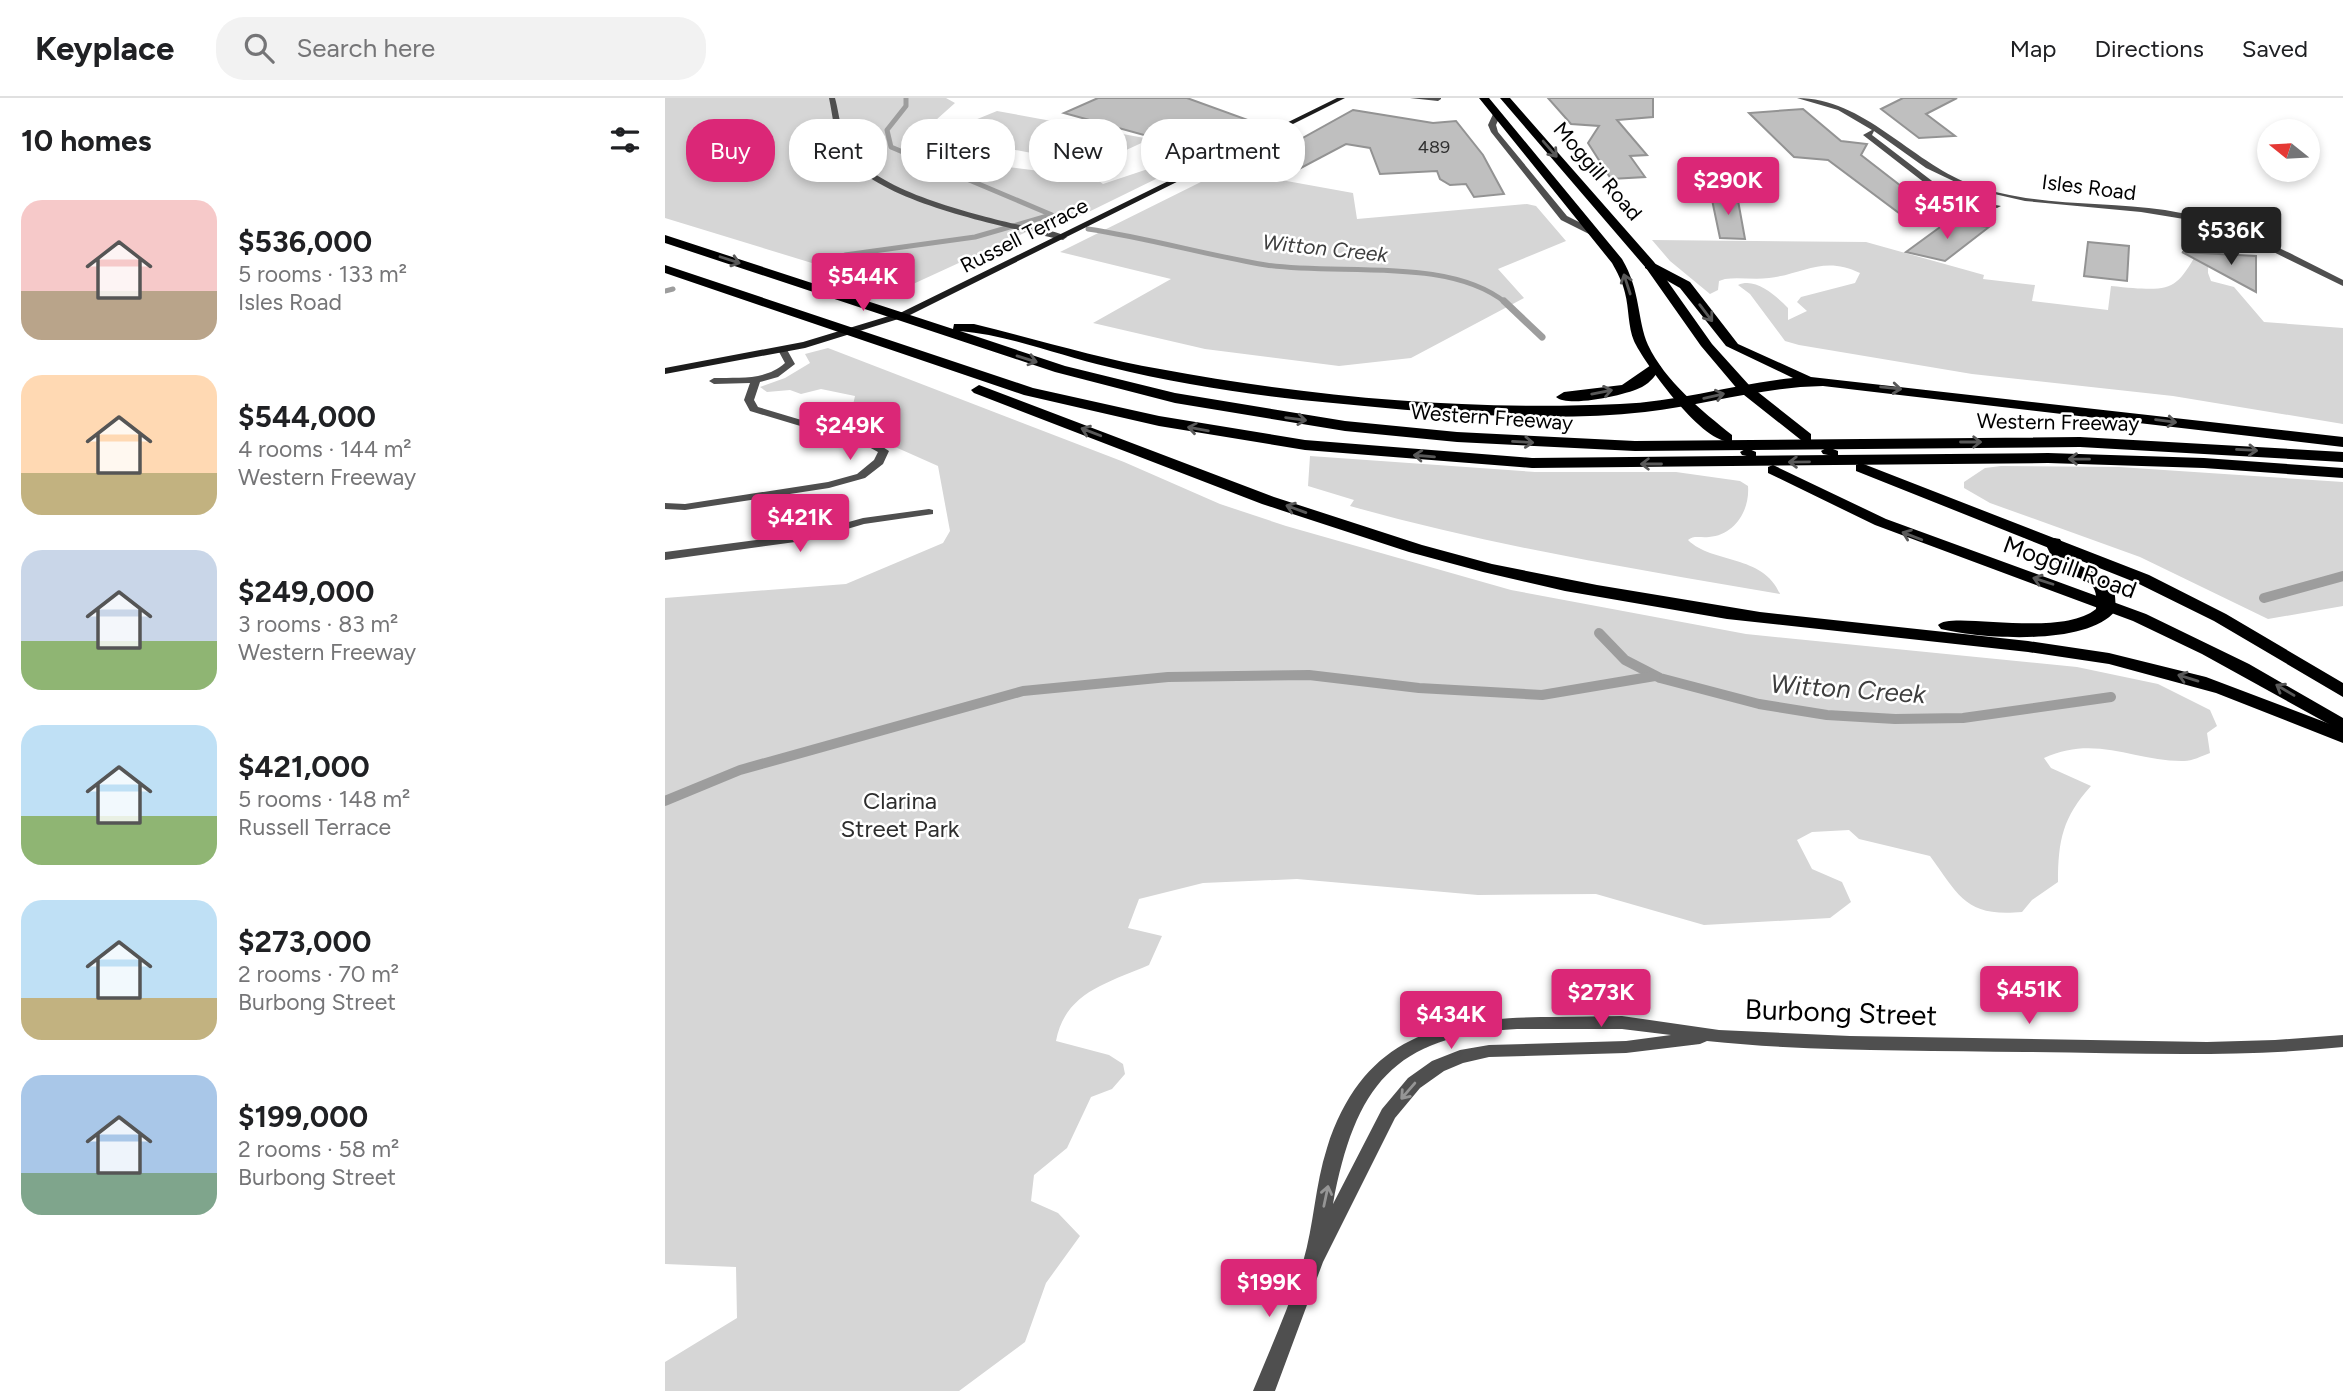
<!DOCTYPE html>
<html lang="en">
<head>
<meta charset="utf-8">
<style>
	:root { --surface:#fff; --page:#f2f2f2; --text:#202124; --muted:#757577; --line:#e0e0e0; --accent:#db2777 }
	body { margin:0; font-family:Figtree,sans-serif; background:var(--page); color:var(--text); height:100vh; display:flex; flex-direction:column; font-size:26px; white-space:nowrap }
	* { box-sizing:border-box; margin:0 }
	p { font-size:23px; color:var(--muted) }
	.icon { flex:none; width:38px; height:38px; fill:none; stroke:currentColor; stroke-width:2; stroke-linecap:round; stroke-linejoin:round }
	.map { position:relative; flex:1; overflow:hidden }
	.details { display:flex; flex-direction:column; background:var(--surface); width:665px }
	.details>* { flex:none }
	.guide { position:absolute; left:21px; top:21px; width:665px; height:63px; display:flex; gap:14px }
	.needle { width:46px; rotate:288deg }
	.buttons { position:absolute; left:1592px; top:21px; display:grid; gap:14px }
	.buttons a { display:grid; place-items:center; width:63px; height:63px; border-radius:50%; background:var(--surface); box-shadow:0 4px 10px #0003; font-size:35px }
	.price { position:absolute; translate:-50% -60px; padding:0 16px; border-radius:7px; background:var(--accent); color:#fff; font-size:23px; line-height:46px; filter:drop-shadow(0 2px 4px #0008) }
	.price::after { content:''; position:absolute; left:50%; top:42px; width:21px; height:16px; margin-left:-10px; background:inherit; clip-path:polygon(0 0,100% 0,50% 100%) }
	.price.on { background:#222; color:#fff }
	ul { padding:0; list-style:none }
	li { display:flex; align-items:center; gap:21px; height:175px; padding:0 21px }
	li span { display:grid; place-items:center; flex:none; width:196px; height:140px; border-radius:21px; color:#555 }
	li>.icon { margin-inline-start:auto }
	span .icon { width:84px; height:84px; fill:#fffc; stroke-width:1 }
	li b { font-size:30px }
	h2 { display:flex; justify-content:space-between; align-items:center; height:84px; padding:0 21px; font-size:30px }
	.tag { padding:0 24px; border-radius:28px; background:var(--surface); box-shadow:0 4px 10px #0003; font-size:24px; line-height:63px }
	.tag.on { background:var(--accent); color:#fff }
	header { display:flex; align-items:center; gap:42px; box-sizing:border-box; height:98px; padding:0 35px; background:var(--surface); border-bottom:2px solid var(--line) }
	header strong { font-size:33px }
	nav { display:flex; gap:38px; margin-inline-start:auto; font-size:24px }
	.search { width:490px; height:63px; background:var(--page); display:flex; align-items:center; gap:18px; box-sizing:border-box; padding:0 24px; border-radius:28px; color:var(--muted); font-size:26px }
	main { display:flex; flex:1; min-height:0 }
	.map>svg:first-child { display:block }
</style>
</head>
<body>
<header>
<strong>Keyplace</strong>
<div class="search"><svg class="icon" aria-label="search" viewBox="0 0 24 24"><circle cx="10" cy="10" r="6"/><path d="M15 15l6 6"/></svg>Search here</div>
<nav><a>Map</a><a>Directions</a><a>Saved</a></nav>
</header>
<main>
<section class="details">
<h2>10 homes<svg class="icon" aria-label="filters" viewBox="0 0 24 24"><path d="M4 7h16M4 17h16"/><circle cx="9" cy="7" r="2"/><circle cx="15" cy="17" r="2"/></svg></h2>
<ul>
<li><span style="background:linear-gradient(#f6c9c9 65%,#b9a48a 0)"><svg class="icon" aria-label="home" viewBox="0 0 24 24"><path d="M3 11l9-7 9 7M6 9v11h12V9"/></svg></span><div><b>$536,000</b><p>5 rooms · 133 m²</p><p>Isles Road</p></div></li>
<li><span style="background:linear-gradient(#ffd9b3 70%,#c2b280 0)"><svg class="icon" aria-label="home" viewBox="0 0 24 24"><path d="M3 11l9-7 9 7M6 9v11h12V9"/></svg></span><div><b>$544,000</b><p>4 rooms · 144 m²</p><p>Western Freeway</p></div></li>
<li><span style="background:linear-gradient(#c9d6e8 65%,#8fb573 0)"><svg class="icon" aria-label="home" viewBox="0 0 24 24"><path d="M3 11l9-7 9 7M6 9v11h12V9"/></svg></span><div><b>$249,000</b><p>3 rooms · 83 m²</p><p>Western Freeway</p></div></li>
<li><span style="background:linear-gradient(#bfe0f5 65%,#8fb573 0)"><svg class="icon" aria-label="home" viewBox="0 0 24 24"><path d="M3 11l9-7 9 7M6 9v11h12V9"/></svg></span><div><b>$421,000</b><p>5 rooms · 148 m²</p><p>Russell Terrace</p></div></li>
<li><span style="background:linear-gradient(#bfe0f5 70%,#c2b280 0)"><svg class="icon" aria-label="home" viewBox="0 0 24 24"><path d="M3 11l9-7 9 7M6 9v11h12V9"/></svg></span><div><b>$273,000</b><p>2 rooms · 70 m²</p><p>Burbong Street</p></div></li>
<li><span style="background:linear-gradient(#a9c7e8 70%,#7fa58c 0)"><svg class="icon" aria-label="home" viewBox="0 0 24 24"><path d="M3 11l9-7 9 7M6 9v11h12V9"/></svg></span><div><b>$199,000</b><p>2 rooms · 58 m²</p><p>Burbong Street</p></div></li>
</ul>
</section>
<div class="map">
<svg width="1678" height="1293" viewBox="0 0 1678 1293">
	<rect width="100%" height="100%" fill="#fff"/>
	<g fill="#d6d6d6">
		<path d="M0,0H281L290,5L271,22L287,24L266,31L264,40L252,49L274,59L309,58L336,68L430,80L438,86L486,70L510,68L499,77L397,127L370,130L235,192L0,120Z"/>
		<path d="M332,13L485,41L429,67L273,37Z"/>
		<path d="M560,72L688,95L692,121L862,106L871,108L901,143L833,171L859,200L746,260L674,268L540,251L428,225L506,181L395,154Z"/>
		<path d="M1544,135L1543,175L1546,183L1569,189L1599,224L1678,230V326L1508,298L1307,276L1134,247L1120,243L1085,196L1073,187C1091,179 1111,198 1123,210V222L1142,213L1132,204L1136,199L1190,185L1195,175C1159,157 1138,176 1104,180C1089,182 1074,179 1060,181L1054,183L1053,192L1045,196L1005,163L987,142L1201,144L1319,177L1318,181L1370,187L1367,203L1443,212L1446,188C1516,195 1509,193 1544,135Z"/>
		<path d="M163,250L459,364L555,406L621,428L846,492L1081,536L1412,569L1493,586L1545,612L1552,628L1542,635L1545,655C1537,658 1527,663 1519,663C1471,664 1431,636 1379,660L1386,670L1426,688C1398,719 1393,742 1393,784L1367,802L1357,814C1301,819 1295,799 1265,758L1194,741L1184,732L1147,734L1132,742L1147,771L1177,784L1186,804L1165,820L1039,827L931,796L813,797L632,781L538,785L474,801L463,830L497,838L484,867C443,885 400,894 391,943L444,957L458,966L460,976L447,991L426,999L402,1050L369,1077L366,1103L393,1115L415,1138L381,1185L360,1244L294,1293H0V1264L72,1220L71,1169L0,1166V500L181,486L278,445L285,433L273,368L201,336L157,323L188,307L190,298L156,291L136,296L125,292L102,294L95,289L120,280L145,265L140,256Z"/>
		<path d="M645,358L870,374H1011L1075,383L1083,388C1085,412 1070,437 1044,439C1035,440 1029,437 1023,442C1047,466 1098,456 1115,496C970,471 826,448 685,408L689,402L643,388Z"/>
		<path d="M1336,368L1454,369L1678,384V508L1603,521L1475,459L1325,405L1299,390V384L1320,370Z"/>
	</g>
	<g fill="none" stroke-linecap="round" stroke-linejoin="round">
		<g stroke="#9d9d9d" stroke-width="5">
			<path d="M241,0V8L222,32L226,49L387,117"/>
			<path d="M423,131C483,140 541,157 601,167C672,178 784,158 841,205"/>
			<path d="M180,157L310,139L386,117"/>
			<path d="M0,193L8,191"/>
		</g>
		<path stroke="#9d9d9d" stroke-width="7" d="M839,203L877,239"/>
		<g stroke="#9d9d9d" stroke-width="10">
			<path d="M1599,500L1678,478"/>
			<path d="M934,535L960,562L995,580L1094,606L1162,617L1230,621L1298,620L1446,599"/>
			<path d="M0,703L75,672L358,593L503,579L644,577L754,590L877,597L990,578"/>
		</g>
	</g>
	<g fill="#bfbfbf" stroke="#939393" stroke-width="2">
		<path d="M433,0H522L605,30L583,41L525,29L497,42L399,15Z"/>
		<path d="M883,0H988V19L952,22L982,57L965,58L980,79L946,81L923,45L934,28L906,26Z"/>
		<path d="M1238,0H1292L1261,16L1290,38L1254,40L1216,11Z"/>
		<path d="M1138,11L1176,43L1202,46L1196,57L1263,109L1250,127L1163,62L1129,59L1084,15Z"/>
		<path d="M688,12L768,25L791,23L818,57L839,96L809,99L801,86L785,87L775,81L772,73L715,76L705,50L681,46L619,79L580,72Z"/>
		<path d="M1046,97H1072L1080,141L1055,140Z"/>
		<path d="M1282,124L1324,129L1280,163L1241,154Z"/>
		<path d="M1423,144L1464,148L1462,183L1419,178Z"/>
		<path d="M1517,154L1591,158V194Z"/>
	</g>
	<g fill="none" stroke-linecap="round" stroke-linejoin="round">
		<g fill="#4f4f4f" fill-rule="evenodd">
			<path d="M164,0H170C175,18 176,42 188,57C218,94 304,115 350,126C366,130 388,131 402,139L398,142C342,129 213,105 180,57C169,41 168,18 164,0Z"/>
			<path d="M745,0H776V1L773,3Z"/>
			<path d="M829,14L836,16L831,27L833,34L902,118L934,134V138H928L896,122L826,34L823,27Z"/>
		</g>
		<g fill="#4f4f4f" fill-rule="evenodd">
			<path d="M1132,0C1199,0 1245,63 1305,86C1366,109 1436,103 1500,112C1564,122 1621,153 1678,182V188L1590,145L1525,122L1476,114L1360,103L1303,90L1261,70L1209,33L1207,37L1288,99L1336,108L1332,110L1283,103L1198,37L1207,32L1173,12Z"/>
			<path d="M115,250H121L130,266L113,279L95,284L89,302L93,309L210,344L224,353L218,366L200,380L164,390L20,412L0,411V405L20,406L163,384L192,376L209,362L213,354L202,348L85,313L79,302L85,285L49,286L44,283L49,280C73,279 100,283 120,265L113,252Z"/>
			<path d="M264,411L268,412V416L199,426L145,442L0,462V454L144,435L198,420Z"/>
		</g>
		<path fill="#4f4f4f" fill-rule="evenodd" d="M957,918L1054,932L1185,938L1542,944L1610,942L1678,937V949C1572,960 1466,955 1360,954C1254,952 1147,954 1042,943L1035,946L961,955L824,959L798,965L779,973L755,990L730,1020L658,1164L610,1293H588C605,1251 625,1208 638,1164C649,1127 650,1087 662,1050C700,932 783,919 893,919C915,919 936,918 957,918ZM852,931H957L1006,937L961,943L824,947L795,952L767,963L743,980L717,1011L668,1106C690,989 728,937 852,931Z"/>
		<path fill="#1c1c1c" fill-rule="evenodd" d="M672,0H680L243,218L140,250L0,276V270L138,244L237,214Z"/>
		<g fill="#000" fill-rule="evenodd">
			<path d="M814,0H824L957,161C976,193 972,222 983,247C1000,283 1037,313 1067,337V343C1040,350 978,263 969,243C963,229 964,210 960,195C958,185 952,174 947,165Z"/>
			<path d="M835,0H845L989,164L1047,246L1084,287L1146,336V342H1136L1074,293L1036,248L981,170Z"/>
			<path d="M1163,349L1173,353V359L1158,356L1156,353Z"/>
			<path d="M1082,350L1091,354V360L1077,357L1075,354Z"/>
			<path d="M1196,365L1484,477L1561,516L1678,585V599L1549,523L1472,485L1191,373V367Z"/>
			<path d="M1108,367L1221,421L1481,516L1584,566L1678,620V634L1537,556L1468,523L1210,427L1103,375V369Z"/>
		</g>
		<g fill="#000" fill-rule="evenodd">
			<path d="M0,137L288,231L289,226H309C371,241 432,260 495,271C645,299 802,313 955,306C1013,304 1070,286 1128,280L1061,248L1015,190L980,170V164L985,163L1025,184L1073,246L1146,279L1678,339V349L1158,288C1097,289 1040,307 980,314C880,325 769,315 668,305C593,298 517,287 444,269C395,258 344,237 295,233L400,268L510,295L680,323L792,334L970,343L1415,339L1678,354V364L1415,349L970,353L792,344L680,333L510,305L390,274L0,145Z"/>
			<path d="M0,167L368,290L494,318L640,342L867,360L1383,355L1539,360L1678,370V380L1539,370L1383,365L867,370L640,352L494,328L359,297L0,175Z"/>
			<path d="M989,265L996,269C991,277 986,284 977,289C962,297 903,310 891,299L899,294L957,287Z"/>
			<path d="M314,287L609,399L757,447L827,466L932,487L1095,514L1363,543L1444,555L1541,579L1678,631V645L1551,595L1444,566L1363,554L1062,521L900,493L818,474L744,454L597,406L309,295L306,292Z"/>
			<path d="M1389,440L1395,441C1399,448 1402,456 1407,461C1430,482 1454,471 1450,513C1423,548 1316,541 1276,531L1273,527C1285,512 1394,541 1431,511C1435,477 1415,486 1395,469C1388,463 1384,453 1380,445Z"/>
		</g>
	</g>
	<defs><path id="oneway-shaft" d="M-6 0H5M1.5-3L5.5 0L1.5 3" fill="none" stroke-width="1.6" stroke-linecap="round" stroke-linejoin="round" transform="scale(1.75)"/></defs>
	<g stroke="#595959">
		<use href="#oneway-shaft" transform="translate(885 51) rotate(49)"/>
		<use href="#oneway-shaft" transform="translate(65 162) rotate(18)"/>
		<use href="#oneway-shaft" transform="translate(962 186) rotate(-108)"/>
		<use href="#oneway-shaft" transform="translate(1041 215) rotate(53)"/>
		<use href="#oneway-shaft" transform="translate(362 261) rotate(17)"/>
		<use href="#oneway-shaft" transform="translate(1226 290) rotate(6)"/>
		<use href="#oneway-shaft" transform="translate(937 294) rotate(-11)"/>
		<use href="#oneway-shaft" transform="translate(1049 298) rotate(-13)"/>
		<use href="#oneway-shaft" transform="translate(631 321) rotate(8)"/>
		<use href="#oneway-shaft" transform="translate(1501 323) rotate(7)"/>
		<use href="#oneway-shaft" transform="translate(533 331) rotate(-170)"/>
		<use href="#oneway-shaft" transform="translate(426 334) rotate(-159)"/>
		<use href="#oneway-shaft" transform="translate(858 344) rotate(3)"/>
		<use href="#oneway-shaft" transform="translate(1306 344)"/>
		<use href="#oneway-shaft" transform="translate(1582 352) rotate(3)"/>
		<use href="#oneway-shaft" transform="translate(759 358) rotate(-175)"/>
		<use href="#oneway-shaft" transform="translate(1414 361) rotate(-179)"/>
		<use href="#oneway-shaft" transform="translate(1134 364) rotate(179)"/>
		<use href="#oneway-shaft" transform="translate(986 366) rotate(180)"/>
		<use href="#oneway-shaft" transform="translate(631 411) rotate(-160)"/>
		<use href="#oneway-shaft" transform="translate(1247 438) rotate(-159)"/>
		<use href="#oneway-shaft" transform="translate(1378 483) rotate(-162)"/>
		<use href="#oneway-shaft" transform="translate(1523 580) rotate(-163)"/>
		<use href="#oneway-shaft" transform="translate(1620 592) rotate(-149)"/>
	</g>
	<g stroke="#959595">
		<use href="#oneway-shaft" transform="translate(743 993) rotate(131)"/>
		<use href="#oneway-shaft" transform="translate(661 1098) rotate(-78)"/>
	</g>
	<g text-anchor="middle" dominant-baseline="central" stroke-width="5" stroke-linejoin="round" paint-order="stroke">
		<g font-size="18" fill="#303030">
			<text x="769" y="49">489</text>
		</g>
		<g font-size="21" fill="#000" stroke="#fff">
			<text transform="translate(933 73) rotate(49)">Moggill Road</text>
			<text transform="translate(1424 89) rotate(7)">Isles Road</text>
			<text transform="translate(359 137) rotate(-27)">Russell Terrace</text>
			<text transform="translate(827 319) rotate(4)">Western Freeway</text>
			<text transform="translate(1393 324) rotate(1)">Western Freeway</text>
		</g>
		<g font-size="21" font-style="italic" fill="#3e3e3e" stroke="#fff">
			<text transform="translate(660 150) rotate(6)">Witton Creek</text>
		</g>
		<g font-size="24" fill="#000" stroke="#fff">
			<text transform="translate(1405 469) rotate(20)">Moggill Road</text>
		</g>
		<g font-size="24" fill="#2d2d2d" stroke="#fff">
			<text x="235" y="702">Clarina<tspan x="235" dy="28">Street Park</tspan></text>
		</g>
		<g font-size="26" font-style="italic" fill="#3e3e3e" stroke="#fff">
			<text transform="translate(1183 591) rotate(4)">Witton Creek</text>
		</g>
		<g font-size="28" fill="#000" stroke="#fff">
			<text transform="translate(1176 914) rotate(2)">Burbong Street</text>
		</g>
	</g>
</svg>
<div class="buttons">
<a><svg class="needle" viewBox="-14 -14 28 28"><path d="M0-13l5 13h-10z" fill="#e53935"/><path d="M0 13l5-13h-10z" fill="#757577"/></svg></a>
</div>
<b class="price" style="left:1063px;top:119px">$290K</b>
<b class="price" style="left:1282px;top:143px">$451K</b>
<b class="price on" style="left:1566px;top:169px">$536K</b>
<b class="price" style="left:198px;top:215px">$544K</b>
<b class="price" style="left:185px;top:364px">$249K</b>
<b class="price" style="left:135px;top:456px">$421K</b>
<b class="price" style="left:1364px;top:928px">$451K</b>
<b class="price" style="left:936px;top:931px">$273K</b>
<b class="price" style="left:786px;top:953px">$434K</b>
<b class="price" style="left:604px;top:1221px">$199K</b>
<div class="guide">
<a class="tag on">Buy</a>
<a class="tag">Rent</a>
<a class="tag">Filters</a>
<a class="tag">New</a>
<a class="tag">Apartment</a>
</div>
</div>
</main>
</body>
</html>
